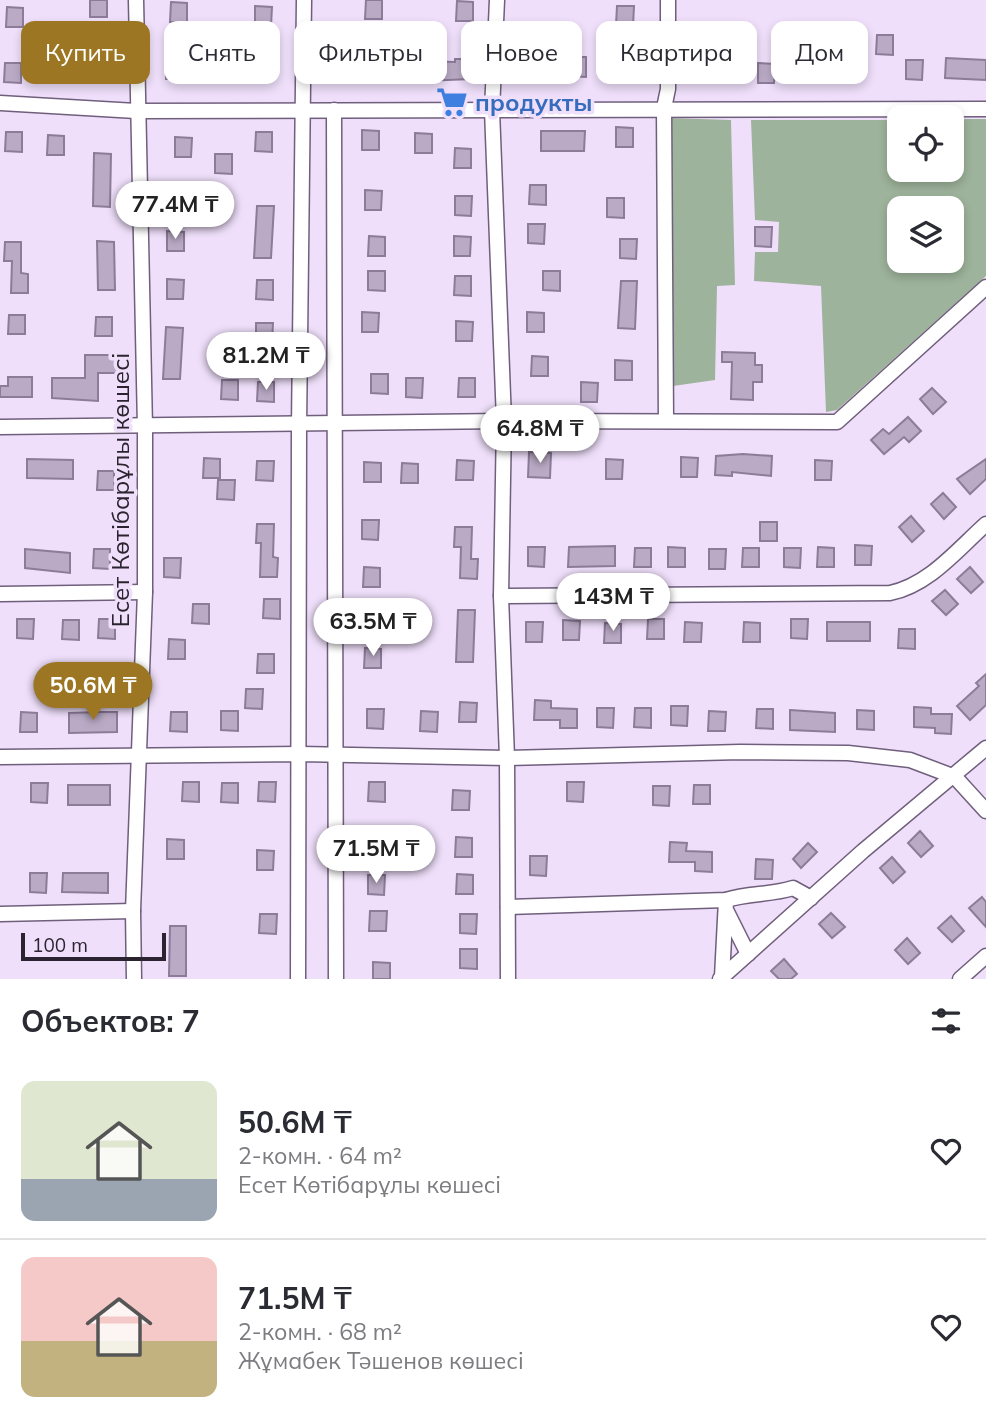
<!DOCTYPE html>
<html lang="ru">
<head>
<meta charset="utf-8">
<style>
	:root { --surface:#fff; --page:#f7f7f7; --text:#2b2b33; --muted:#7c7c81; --line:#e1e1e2; --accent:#9c7622 }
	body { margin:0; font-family:Mulish,sans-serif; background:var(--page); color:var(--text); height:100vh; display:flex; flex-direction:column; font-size:26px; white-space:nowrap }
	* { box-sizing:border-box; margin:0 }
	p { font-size:23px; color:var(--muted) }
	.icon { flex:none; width:38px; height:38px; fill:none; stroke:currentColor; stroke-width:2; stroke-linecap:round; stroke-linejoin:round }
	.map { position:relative; height:979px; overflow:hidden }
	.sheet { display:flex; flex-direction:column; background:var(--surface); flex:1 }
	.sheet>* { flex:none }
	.top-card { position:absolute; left:21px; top:21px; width:945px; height:63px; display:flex; gap:14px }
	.tools { position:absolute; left:887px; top:105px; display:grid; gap:14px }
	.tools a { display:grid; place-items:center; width:77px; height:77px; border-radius:14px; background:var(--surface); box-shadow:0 4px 10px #0003; font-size:35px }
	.scale { position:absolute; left:21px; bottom:18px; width:145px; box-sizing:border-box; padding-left:7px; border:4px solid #2b2430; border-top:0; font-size:19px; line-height:24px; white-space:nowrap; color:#2b2430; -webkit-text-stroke:5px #efdffa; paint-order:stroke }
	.price { position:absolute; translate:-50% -60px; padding:0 16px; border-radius:24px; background:#fff; color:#222; font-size:23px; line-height:46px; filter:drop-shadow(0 2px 4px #0008) }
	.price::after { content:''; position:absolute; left:50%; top:42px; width:21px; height:16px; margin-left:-10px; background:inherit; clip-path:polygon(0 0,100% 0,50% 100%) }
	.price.on { background:var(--accent); color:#fff }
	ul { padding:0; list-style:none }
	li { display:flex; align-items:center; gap:21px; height:175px; padding:0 21px }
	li+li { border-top:2px solid var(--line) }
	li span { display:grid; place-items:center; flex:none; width:196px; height:140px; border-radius:14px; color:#555 }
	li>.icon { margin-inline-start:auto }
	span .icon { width:84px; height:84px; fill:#fffc; stroke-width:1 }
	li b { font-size:30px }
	h2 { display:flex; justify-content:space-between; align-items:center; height:84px; padding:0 21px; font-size:30px }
	.tag { padding:0 24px; border-radius:14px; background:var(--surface); box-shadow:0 4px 10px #0003; font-size:24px; line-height:63px }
	.tag.on { background:var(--accent); color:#fff }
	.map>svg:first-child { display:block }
</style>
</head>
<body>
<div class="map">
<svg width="986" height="979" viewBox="0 0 986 979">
	<rect width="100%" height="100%" fill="#efdffa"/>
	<g fill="#9eb39b" fill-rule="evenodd">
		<path d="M669,118L731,120L735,285L717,286L715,380L673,386Z"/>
		<path d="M952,119H986V276L837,410L826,412L821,286L754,281L755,252H778L779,222L755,220L751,120H899L900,170H952ZM900,208H952V261H900Z"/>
	</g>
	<g fill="#baaac5" stroke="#8d7b9a" stroke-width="2">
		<rect x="90" y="0" width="17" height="17"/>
		<path d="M366,0H382V19H365Z"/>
		<path d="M457,1L473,2V21H456Z"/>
		<path d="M171,2L187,3V22H170Z"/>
		<path d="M255,6L272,7L271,26H255Z"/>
		<path d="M617,6H634L633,26L616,25Z"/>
		<path d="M7,7L23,8V27H6Z"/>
		<path d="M842,33H858V52H841Z"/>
		<path d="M877,35H893V55L876,54Z"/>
		<path d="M615,56L632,57L631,76H615Z"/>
		<path d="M570,57H586V77L569,76Z"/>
		<path d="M39,58H55V78L38,77Z"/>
		<rect x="252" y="58" width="17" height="20"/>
		<path d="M946,58L986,60V80L945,78Z"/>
		<path d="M166,59L183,60L182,79H166Z"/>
		<path d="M455,59H472L471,79L424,81V61L455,62Z"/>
		<path d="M690,60H707V80L690,79Z"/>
		<path d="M906,60H923L922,80L906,79Z"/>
		<path d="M213,61L230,62L229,81H212Z"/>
		<path d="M368,62L384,63V82H367Z"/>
		<path d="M5,63H21V83L4,82Z"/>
		<path d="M528,63L545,64L544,83H528Z"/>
		<path d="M758,63L775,64L774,83H758Z"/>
		<path d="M616,127L633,128V147H616Z"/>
		<path d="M362,130L379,131V150H362Z"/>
		<path d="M541,131H585L584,151H541Z"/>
		<path d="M6,132H22V152L5,151Z"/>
		<path d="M256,132H272V152L255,151Z"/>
		<path d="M415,133L432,134V153H415Z"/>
		<path d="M48,135L64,136V155H47Z"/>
		<path d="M175,137L192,138L191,157H175Z"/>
		<path d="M455,148L471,149V168H454Z"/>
		<path d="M94,153L111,154L110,207L93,206Z"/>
		<path d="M215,154H232V174L215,173Z"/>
		<path d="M530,185H546V205L529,204Z"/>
		<path d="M365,190L382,191L381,210H365Z"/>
		<path d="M455,196H472L471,216L455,215Z"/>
		<path d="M168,197H184V217L167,216Z"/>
		<path d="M607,198H624V218L607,217Z"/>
		<path d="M257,206H274L271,258H254Z"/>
		<path d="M528,224H545L544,244L528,243Z"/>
		<path d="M755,227H772L771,247L755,246Z"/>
		<path d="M167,231L184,232V251H167Z"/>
		<path d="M369,236L385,237V256H368Z"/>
		<path d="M454,236L471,237L470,256H454Z"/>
		<path d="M620,239H637L636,259L620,258Z"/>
		<path d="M97,241L114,242L115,290H98Z"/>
		<path d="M5,242H21V273L28,274V293H11L12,261H4Z"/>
		<path d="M368,271H385V291L368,290Z"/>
		<path d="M543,271H560V291L543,290Z"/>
		<path d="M455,276H471V296L454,295Z"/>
		<path d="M167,279L184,280L183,299H167Z"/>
		<path d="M257,280H273V300L256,299Z"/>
		<path d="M621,281H637L635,329L618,328Z"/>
		<path d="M362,312L379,313L378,332H362Z"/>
		<path d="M527,312L544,313V332H527Z"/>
		<path d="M9,315H25V334H8Z"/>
		<path d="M96,317H112V336H95Z"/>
		<path d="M456,321L473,322L472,341H456Z"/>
		<path d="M256,323H273L272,343L256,342Z"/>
		<path d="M166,327L183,328L180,379H163Z"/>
		<path d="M722,352L755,353V365H762V382H753V400L731,399L732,362H722Z"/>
		<path d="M85,355H118V373H98V401L52,398V378H85Z"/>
		<path d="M532,356L548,357V376H531Z"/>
		<path d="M615,360L632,361V380H615Z"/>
		<path d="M371,374H388V394L371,393Z"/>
		<path d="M8,377H32V397H0V386H8Z"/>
		<path d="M406,378H423L422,398L406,397Z"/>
		<path d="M459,378H475V397H458Z"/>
		<path d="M222,380H238V400L221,399Z"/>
		<path d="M258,382H274V402L257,401Z"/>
		<path d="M581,382L598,383L597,402H581Z"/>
		<path d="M932,388L946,402L933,414L920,399Z"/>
		<path d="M908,417L921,431L909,442L904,437L884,454L871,440L883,429L889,434Z"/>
		<path d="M529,452L551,453L550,478L528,477Z"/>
		<path d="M743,454L772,456L771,476L732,472V476L715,475L716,456Z"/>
		<path d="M681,457L698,458L697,477H681Z"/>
		<path d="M204,458L220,459V478H203Z"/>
		<path d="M27,459L73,460V479L27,478Z"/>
		<path d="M606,459L623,460L622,479H606Z"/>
		<path d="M986,459V479L970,494L957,479Z"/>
		<path d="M457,460L474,461L473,480H456Z"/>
		<path d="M815,460L832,461L831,480H815Z"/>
		<path d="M257,461H274L273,481L256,480Z"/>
		<path d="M364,462L381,463V482H364Z"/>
		<path d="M402,463L418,464V483H401Z"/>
		<path d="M98,471H114V490H97Z"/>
		<path d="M218,480H235L234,500L217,499Z"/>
		<path d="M943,493L956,507L944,519L931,504Z"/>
		<path d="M911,516L924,531L912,542L899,527Z"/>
		<path d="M362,520H379L378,540L362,539Z"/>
		<rect x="760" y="522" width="17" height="19"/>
		<path d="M257,524H274L273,557L278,558L277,577H260L261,543H256Z"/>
		<path d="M455,527H472L471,559H478L477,579L460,578L461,547H454Z"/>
		<path d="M855,545L872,546L871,565H855Z"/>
		<path d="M615,546V566L568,567L569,547Z"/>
		<path d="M528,547H545L544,567L528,566Z"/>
		<path d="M668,547L685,548V567H668Z"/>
		<path d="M818,547L834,548V567H817Z"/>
		<path d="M635,548H651V567H634Z"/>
		<path d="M743,548H759V567H742Z"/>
		<path d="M784,548H801L800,568L784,567Z"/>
		<path d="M25,549L70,553V573L25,568Z"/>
		<path d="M94,549H110V569L93,568Z"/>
		<path d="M709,549H726L725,569H709Z"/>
		<path d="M164,558H181L180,578L164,577Z"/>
		<path d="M364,567L380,568V587H363Z"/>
		<path d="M970,567L983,582L971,593L957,579Z"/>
		<path d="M945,590L958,604L946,615L932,601Z"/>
		<path d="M264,599H280V619L263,618Z"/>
		<path d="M193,604H209V624L192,623Z"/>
		<path d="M458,610H475L473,662H456Z"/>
		<path d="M368,611H385L384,631L367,630Z"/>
		<path d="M17,619H34L33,639L17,638Z"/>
		<path d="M99,619H115V639L98,638Z"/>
		<path d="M648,619H664V639H647Z"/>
		<path d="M791,619H808L807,639L791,638Z"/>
		<path d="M63,620H79V640L62,639Z"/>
		<path d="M563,620L580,621L579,640H563Z"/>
		<path d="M526,622H543L542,642H526Z"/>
		<path d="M685,622L702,623L701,642H684Z"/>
		<path d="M744,622L760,623V642H743Z"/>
		<rect x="827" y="622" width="43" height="19"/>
		<path d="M605,623L621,624V643H604Z"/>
		<path d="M899,629H915V649L898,648Z"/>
		<path d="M169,639L185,640V659H168Z"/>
		<path d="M365,648L381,649V668H364Z"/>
		<path d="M258,654H274V673H257Z"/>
		<path d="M986,674V705L970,720L957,706L979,686L976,683Z"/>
		<path d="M246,689H263L262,709L245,708Z"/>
		<path d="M535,700L551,701V708L577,709V728H560V720H534Z"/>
		<path d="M460,702L477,703L476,722H459Z"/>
		<path d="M671,706H688L687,726L671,725Z"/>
		<path d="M914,707L931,708V714H952L951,734L935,733V728L914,727Z"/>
		<path d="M597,708H614L613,728L597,727Z"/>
		<path d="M635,708H651V728L634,727Z"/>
		<path d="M367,709H384L383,729L367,728Z"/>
		<path d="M757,709H773V729L756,728Z"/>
		<path d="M790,710L835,713V732L790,730Z"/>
		<path d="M857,710L874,711V730L857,729Z"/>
		<path d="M221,711H238V731L221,730Z"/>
		<path d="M421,711L438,712L437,732L420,731Z"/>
		<path d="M709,711L726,712L725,731H708Z"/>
		<path d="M21,712L37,713V732H20Z"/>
		<path d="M100,712H117V732L69,733V713Z"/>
		<path d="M171,712H187V732L170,731Z"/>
		<path d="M183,782H199V802L182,801Z"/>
		<path d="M259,782H276L275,802L258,801Z"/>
		<path d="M369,782H385V802L368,801Z"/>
		<path d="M567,782H584L583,802L567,801Z"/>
		<path d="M31,783H48L47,803L31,802Z"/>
		<path d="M222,783H238V803L221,802Z"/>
		<rect x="68" y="785" width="42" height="20"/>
		<path d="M694,785H710V804H693Z"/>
		<path d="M653,786H670L669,806L653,805Z"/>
		<path d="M453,790L470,791L469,810H452Z"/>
		<path d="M920,831L933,846L921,857L908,843Z"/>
		<path d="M366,832L383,833L382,852H366Z"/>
		<path d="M456,837L472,838V857H455Z"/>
		<path d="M167,839L184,840V859H167Z"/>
		<path d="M670,842L687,843L686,851L712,852V872L695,871V862H669Z"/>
		<path d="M808,843L817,852L801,868L793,859Z"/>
		<path d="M257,850L274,851L273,870H257Z"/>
		<path d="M530,856H547L546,876L530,875Z"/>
		<path d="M892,857L905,872L893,883L880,868Z"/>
		<path d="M756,859L773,860L772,879H755Z"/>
		<path d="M30,873H47L46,893L30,892Z"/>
		<path d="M63,873H108V893L62,892Z"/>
		<path d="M457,874L473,875V894H456Z"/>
		<path d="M368,875H385L384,895L368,894Z"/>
		<path d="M982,897L986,902V927L969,908Z"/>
		<path d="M370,911H387L386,931H369Z"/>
		<path d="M831,913L845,927L832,938L819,924Z"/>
		<path d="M260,914H277L276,934L259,933Z"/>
		<path d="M460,914H477L476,934L460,933Z"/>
		<path d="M951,916L964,931L952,942L938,928Z"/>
		<path d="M170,926H186V976H169Z"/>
		<path d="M907,938L920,953L908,964L895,950Z"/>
		<path d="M460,949H477V969L460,968Z"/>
		<path d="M784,959L797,974L791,979H779L771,971Z"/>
		<path d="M373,962L390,963V979H373Z"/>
	</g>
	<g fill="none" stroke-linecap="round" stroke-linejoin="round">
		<defs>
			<g id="minor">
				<path d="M497,0L492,110L504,421L501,596L507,758L508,979"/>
				<path d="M0,103L136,111L986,109"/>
				<path d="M334,110L336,979"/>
				<path d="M666,421L664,108L668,89V0"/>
				<path d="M0,427L504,421L837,422L986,287"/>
				<path d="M0,594L145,592"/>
				<path d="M501,596L890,593C929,585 957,550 986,524"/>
				<path d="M0,757L300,754L507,758L740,752L848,753L910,760L955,777L986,811"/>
				<path d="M508,907L726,900C749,893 771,895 793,888L811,898"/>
				<path d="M727,912L748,954"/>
				<path d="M0,914L133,911"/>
				<path d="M722,977L726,900"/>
				<path d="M134,979L133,911L145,592V428L136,0"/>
				<path d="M298,979L299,426L304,0"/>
				<path d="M720,979L863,851L986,748"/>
				<path d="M960,979L986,956"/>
			</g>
		</defs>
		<use href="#minor" stroke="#705f7c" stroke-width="17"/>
		<use href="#minor" stroke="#fff" stroke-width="14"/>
	</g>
	<defs>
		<symbol id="supermarket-bare" viewBox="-9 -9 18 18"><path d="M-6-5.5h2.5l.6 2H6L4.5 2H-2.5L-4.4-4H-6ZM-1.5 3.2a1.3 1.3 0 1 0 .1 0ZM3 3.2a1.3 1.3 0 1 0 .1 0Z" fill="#3f7fe0" stroke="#efdffa" stroke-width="2.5" paint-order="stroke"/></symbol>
	</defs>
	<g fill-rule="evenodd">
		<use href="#supermarket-bare" x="430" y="80" width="44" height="44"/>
	</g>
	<g text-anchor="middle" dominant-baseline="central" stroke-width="7" stroke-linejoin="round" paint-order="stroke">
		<g font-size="24" font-weight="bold" fill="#366cbe" stroke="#efdffa" text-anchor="start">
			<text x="475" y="102">продукты</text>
		</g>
		<g font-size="24" fill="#2b2430" stroke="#efdffa">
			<text transform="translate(120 490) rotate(-90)">Есет Көтібарұлы көшесі</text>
		</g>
	</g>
</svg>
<div class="tools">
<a><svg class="icon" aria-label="locate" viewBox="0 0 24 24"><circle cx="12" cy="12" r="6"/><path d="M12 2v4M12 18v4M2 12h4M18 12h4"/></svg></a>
<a><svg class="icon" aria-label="layers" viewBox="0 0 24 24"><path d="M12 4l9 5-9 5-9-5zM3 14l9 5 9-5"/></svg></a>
</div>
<div class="scale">100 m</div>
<b class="price" style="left:175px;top:241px">77.4M ₸</b>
<b class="price" style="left:266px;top:392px">81.2M ₸</b>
<b class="price" style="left:540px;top:465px">64.8M ₸</b>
<b class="price" style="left:613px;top:633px">143M ₸</b>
<b class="price" style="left:373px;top:658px">63.5M ₸</b>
<b class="price on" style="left:93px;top:722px">50.6M ₸</b>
<b class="price" style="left:376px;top:885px">71.5M ₸</b>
<div class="top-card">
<a class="tag on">Купить</a>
<a class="tag">Снять</a>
<a class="tag">Фильтры</a>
<a class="tag">Новое</a>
<a class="tag">Квартира</a>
<a class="tag">Дом</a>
</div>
</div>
<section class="sheet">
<h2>Объектов: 7<svg class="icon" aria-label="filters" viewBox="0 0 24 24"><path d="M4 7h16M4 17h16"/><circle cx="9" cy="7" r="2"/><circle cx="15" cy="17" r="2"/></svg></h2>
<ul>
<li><span style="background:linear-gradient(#dfe7d0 70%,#9aa5b1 0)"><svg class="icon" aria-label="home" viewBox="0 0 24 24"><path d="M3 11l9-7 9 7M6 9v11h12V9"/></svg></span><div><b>50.6M ₸</b><p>2-комн. · 64 m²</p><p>Есет Көтібарұлы көшесі</p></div><svg class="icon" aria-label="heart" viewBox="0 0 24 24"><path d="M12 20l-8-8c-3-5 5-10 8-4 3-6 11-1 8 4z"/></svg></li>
<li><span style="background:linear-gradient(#f6c9c9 60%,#c2b280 0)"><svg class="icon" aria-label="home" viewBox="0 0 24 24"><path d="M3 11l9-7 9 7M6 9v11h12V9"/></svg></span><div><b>71.5M ₸</b><p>2-комн. · 68 m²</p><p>Жұмабек Тәшенов көшесі</p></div><svg class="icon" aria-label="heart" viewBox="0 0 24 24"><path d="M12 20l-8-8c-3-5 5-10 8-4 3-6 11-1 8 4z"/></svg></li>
</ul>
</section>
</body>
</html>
